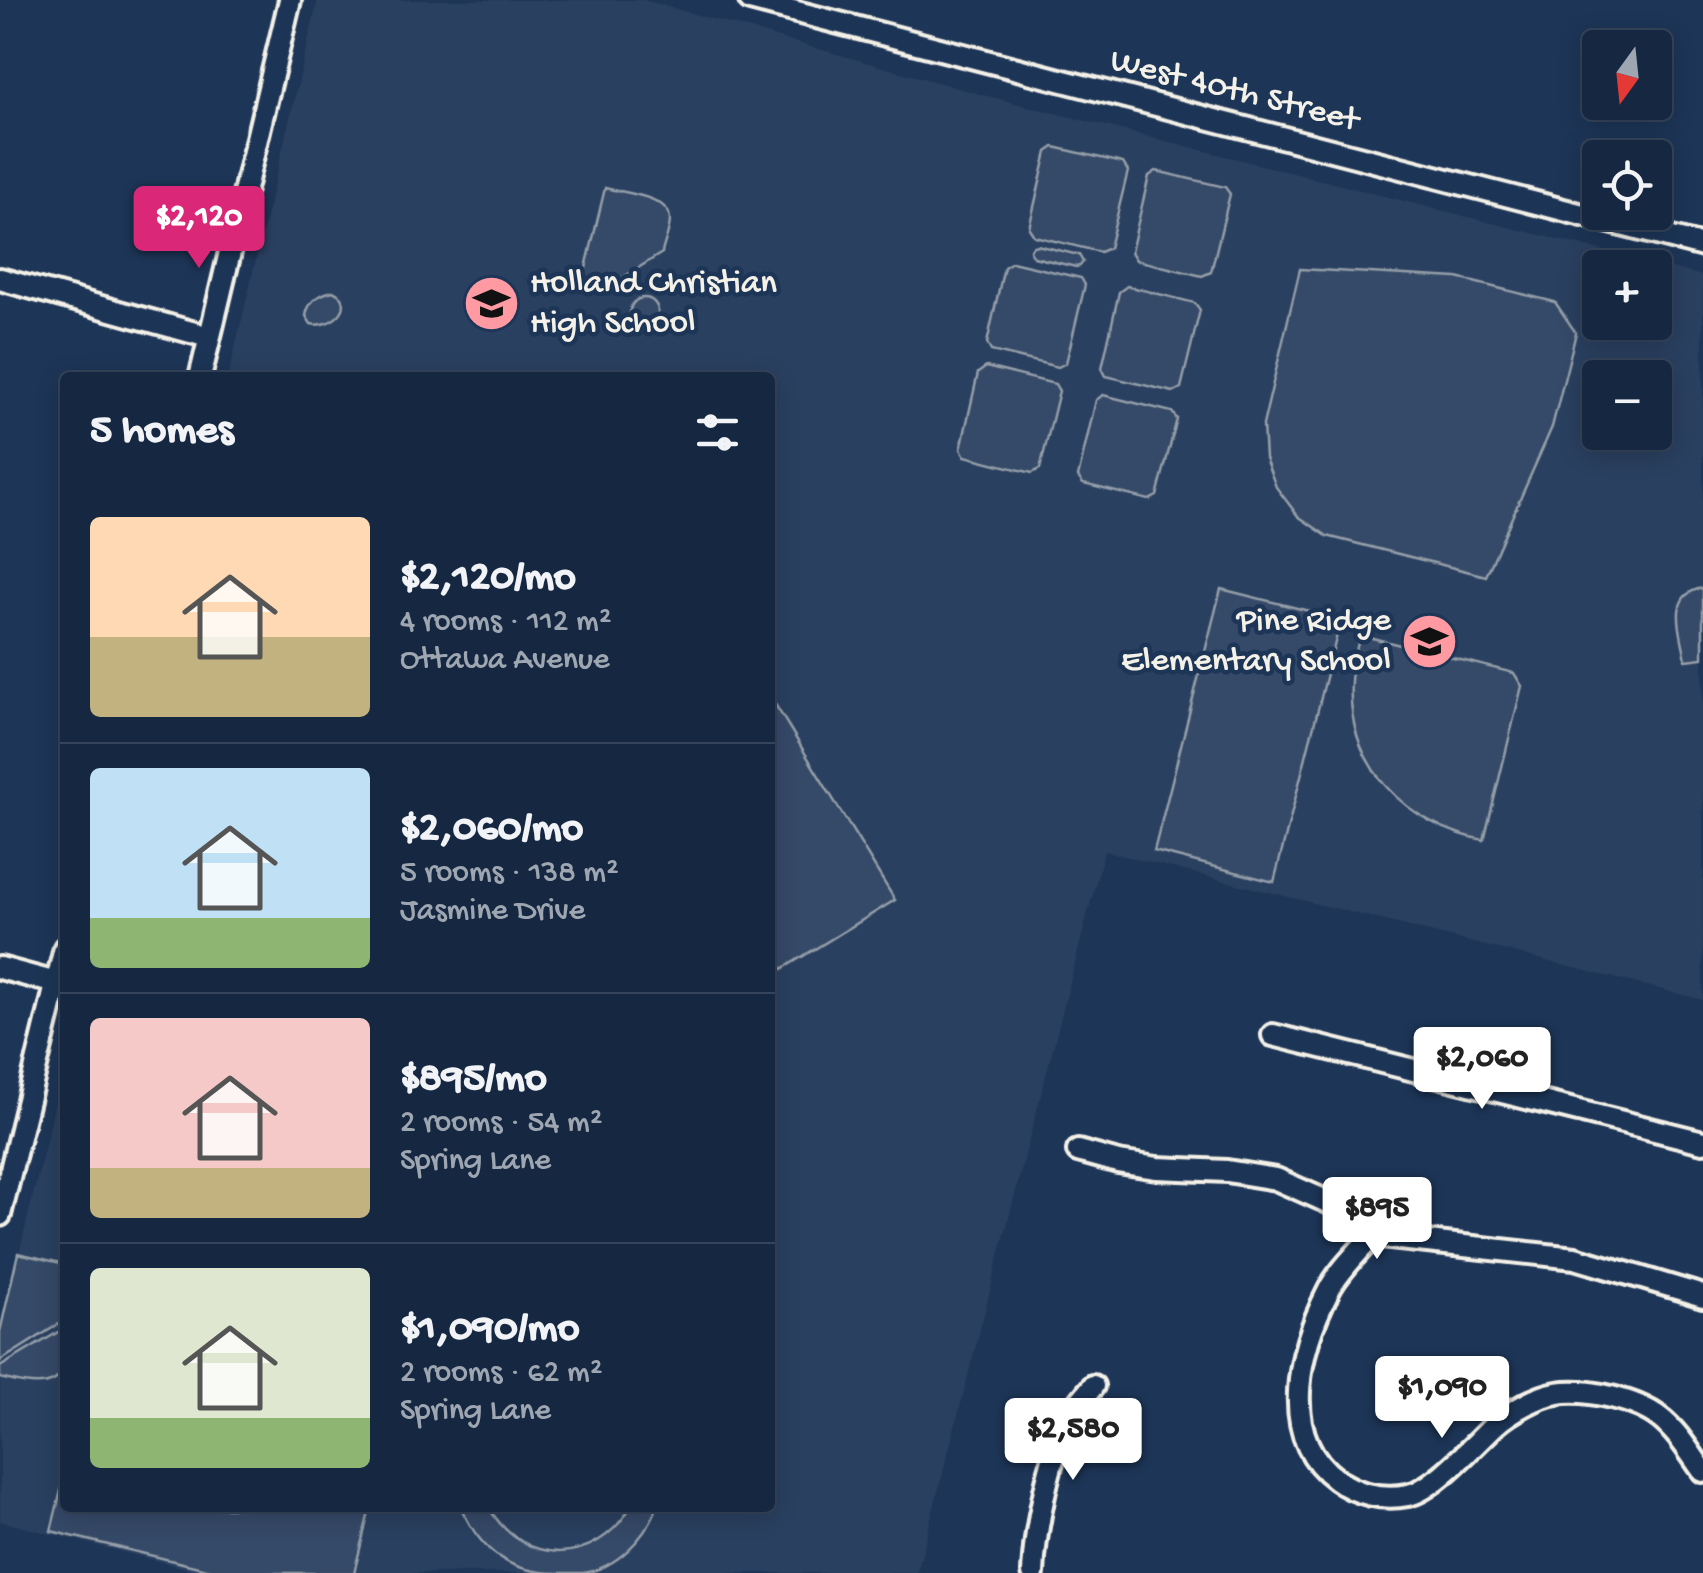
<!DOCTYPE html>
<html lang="en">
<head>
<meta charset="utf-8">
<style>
	:root { --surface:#162841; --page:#1f3048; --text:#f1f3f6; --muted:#9ea6b1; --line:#35445a; --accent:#db2777 }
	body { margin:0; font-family:"Gochi Hand",sans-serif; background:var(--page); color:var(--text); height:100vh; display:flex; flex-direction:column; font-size:38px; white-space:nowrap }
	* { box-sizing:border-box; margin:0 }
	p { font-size:32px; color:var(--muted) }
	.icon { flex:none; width:55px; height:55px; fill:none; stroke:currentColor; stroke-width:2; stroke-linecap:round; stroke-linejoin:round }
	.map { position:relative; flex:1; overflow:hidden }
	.details { position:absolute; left:60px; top:372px; width:715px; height:1140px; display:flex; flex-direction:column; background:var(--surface); border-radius:10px; box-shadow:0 5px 25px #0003,0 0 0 2px var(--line) }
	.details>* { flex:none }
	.needle { width:65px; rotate:195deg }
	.buttons { position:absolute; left:1582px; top:30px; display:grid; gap:20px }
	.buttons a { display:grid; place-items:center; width:90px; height:90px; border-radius:10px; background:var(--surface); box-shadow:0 5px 25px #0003,0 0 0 2px var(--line); font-size:50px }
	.price { position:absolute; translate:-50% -85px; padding:0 22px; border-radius:10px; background:#fff; color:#222; font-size:32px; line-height:65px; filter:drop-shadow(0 2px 5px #0008) }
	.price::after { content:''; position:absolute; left:50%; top:60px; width:30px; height:22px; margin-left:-15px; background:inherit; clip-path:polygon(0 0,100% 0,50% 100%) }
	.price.active { background:var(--accent); color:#fff }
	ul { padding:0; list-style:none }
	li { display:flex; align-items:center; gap:30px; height:250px; padding:0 30px }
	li+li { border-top:2px solid var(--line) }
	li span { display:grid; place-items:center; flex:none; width:280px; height:200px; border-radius:10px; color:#555 }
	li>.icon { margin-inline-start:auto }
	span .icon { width:120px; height:120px; fill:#fffc; stroke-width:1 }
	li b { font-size:42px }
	h2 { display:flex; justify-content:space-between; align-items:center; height:120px; padding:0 30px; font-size:42px }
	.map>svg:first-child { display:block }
</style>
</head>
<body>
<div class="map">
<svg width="1703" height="1573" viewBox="0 0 1703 1573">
	<rect width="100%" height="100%" fill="#1d3557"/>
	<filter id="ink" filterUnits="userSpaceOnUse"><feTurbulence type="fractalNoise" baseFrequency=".01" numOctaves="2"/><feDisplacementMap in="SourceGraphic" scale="20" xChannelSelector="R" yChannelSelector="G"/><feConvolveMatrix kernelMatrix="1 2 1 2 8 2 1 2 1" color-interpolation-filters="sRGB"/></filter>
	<g filter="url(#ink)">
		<path fill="#2a4060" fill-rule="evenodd" d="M318,0H644L983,95L1703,276V1000L1104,851L917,1573H205L0,1521V1334L65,1061V1508H770V378L228,377ZM1600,268H1655V322H1600ZM1600,378H1655V432H1600Z"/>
		<g fill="#354a67" stroke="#949ea8" stroke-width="2.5">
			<path d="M1054,147L1123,163L1128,171L1109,248L1100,252L1034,236L1029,228L1047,152Z"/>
			<path d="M1156,171L1225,187L1230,194L1211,272L1202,276L1136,260L1131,252L1149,176Z"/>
			<path d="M605,188C624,193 670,196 670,220C670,230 664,243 662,253L598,293L591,283L581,289Z"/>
			<path d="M1037,245L1079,255L1083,262L1080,266L1076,267L1034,257L1031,254L1030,250L1033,246Z"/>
			<path d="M1012,262L1081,278L1085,285L1066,363L1058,367L991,351L987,343L1004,267Z"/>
			<path d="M1300,269L1457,278L1555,302L1576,333L1552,427L1486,576L1327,536L1298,516L1276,487L1265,458L1263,425Z"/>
			<path d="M1127,286L1195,303L1200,310L1181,388L1173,392L1106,376L1102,368L1119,292Z"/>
			<path d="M333,291C360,304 331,329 311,324L306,316C308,301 319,294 333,291Z"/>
			<circle cx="644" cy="312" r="14"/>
			<path d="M986,367L1055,384L1059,391L1040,469L1032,473L965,456L961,449L978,373Z"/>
			<path d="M1103,395L1172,412L1177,419L1157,496L1149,500L1083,484L1078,477L1096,400Z"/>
			<path d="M1703,588V658L1686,660C1682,633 1665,594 1703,588Z"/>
			<path d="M1221,589L1341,619L1274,882L1154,851Z"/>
			<path d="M1360,635L1514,673L1522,686L1484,840C1406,825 1346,766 1351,681C1352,666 1356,650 1360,635Z"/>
			<path d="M770,696L895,900L782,969L770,950Z"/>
			<path d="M18,1253L65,1264V1320L0,1361V1332Z"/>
			<path d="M65,1328C65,1339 66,1351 65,1362C61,1395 21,1383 0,1378V1367Z"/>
			<path d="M65,1474V1508H370L354,1573H223L51,1531Z"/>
			<path d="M461,1508H489C524,1567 595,1566 630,1508H657C645,1538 617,1568 583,1573C576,1573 567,1573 559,1573C510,1573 482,1553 461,1508Z"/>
		</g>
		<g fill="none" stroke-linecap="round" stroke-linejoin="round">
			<defs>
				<g id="minor">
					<path d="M750,0L1703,246"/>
					<path d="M0,279L209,337"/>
					<path d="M200,378L290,0"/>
					<path d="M0,968L56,983"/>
					<path d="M1273,1035L1703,1142"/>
					<path d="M1078,1151L1118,1162L1157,1168L1227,1171L1276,1179L1330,1203L1353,1216L1372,1236L1575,1258L1703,1296"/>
					<path d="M0,1215L65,948"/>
					<path d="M1372,1236C1358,1253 1339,1270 1329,1290C1300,1346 1276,1435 1336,1479C1356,1494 1382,1500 1408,1495C1434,1490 1476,1442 1496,1424C1511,1411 1538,1396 1557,1393C1586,1388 1637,1400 1660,1418C1677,1431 1690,1453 1703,1471"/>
					<path d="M1033,1573C1035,1529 1049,1457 1069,1418C1075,1407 1085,1396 1093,1386"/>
				</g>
			</defs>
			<use href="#minor" stroke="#f4f1e8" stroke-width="28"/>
			<use href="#minor" stroke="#1d3557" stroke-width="20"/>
		</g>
	</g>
	<defs>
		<symbol id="school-disc" viewBox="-11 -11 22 22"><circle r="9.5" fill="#ff9aa2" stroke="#1d3557"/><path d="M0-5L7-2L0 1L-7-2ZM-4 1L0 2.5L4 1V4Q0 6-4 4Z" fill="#111"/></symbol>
	</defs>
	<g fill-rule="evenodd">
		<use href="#school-disc" x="460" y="272" width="63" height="63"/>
		<use href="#school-disc" x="1398" y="610" width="63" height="63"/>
	</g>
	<g text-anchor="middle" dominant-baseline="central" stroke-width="9" stroke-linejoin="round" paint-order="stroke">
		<g font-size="35" fill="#f4f1e8" stroke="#1d3557">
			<text transform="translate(1234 92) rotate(14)">West 40th Street</text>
		</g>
		<g font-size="35" fill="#f4f1e8" stroke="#1d3557" text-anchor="start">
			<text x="530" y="284">Holland Christian<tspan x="530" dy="40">High School</tspan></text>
			<text x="1391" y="622" text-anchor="end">Pine Ridge<tspan x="1391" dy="40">Elementary School</tspan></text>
		</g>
	</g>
</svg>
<div class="buttons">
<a><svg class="needle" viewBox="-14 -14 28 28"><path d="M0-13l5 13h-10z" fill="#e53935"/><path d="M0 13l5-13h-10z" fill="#9ea6b1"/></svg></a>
<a><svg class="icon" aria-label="locate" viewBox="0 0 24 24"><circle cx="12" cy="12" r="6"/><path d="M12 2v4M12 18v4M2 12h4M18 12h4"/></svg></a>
<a>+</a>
<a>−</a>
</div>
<b class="price active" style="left:199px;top:271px">$2,120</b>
<b class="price" style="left:1482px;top:1112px">$2,060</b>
<b class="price" style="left:1377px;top:1262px">$895</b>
<b class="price" style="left:1442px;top:1441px">$1,090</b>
<b class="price" style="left:1073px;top:1483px">$2,580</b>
<section class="details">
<h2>5 homes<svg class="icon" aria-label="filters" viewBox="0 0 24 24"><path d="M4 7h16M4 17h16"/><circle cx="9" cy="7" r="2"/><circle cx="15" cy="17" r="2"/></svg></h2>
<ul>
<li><span style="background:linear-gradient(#ffd9b3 60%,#c2b280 0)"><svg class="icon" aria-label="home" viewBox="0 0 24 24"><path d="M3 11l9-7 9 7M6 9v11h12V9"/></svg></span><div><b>$2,120/mo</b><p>4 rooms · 112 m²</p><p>Ottawa Avenue</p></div></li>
<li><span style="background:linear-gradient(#bfe0f5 75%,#8fb573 0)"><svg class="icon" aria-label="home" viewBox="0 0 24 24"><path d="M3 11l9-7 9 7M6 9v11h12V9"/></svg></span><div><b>$2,060/mo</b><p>5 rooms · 138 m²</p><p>Jasmine Drive</p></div></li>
<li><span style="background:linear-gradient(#f6c9c9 75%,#c2b280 0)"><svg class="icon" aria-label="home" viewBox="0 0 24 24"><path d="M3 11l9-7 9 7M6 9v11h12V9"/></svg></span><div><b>$895/mo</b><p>2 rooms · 54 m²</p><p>Spring Lane</p></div></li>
<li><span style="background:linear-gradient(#dfe7d0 75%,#8fb573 0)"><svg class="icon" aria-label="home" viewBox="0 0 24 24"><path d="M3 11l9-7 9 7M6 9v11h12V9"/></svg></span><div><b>$1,090/mo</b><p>2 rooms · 62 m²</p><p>Spring Lane</p></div></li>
</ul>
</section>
</div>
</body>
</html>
